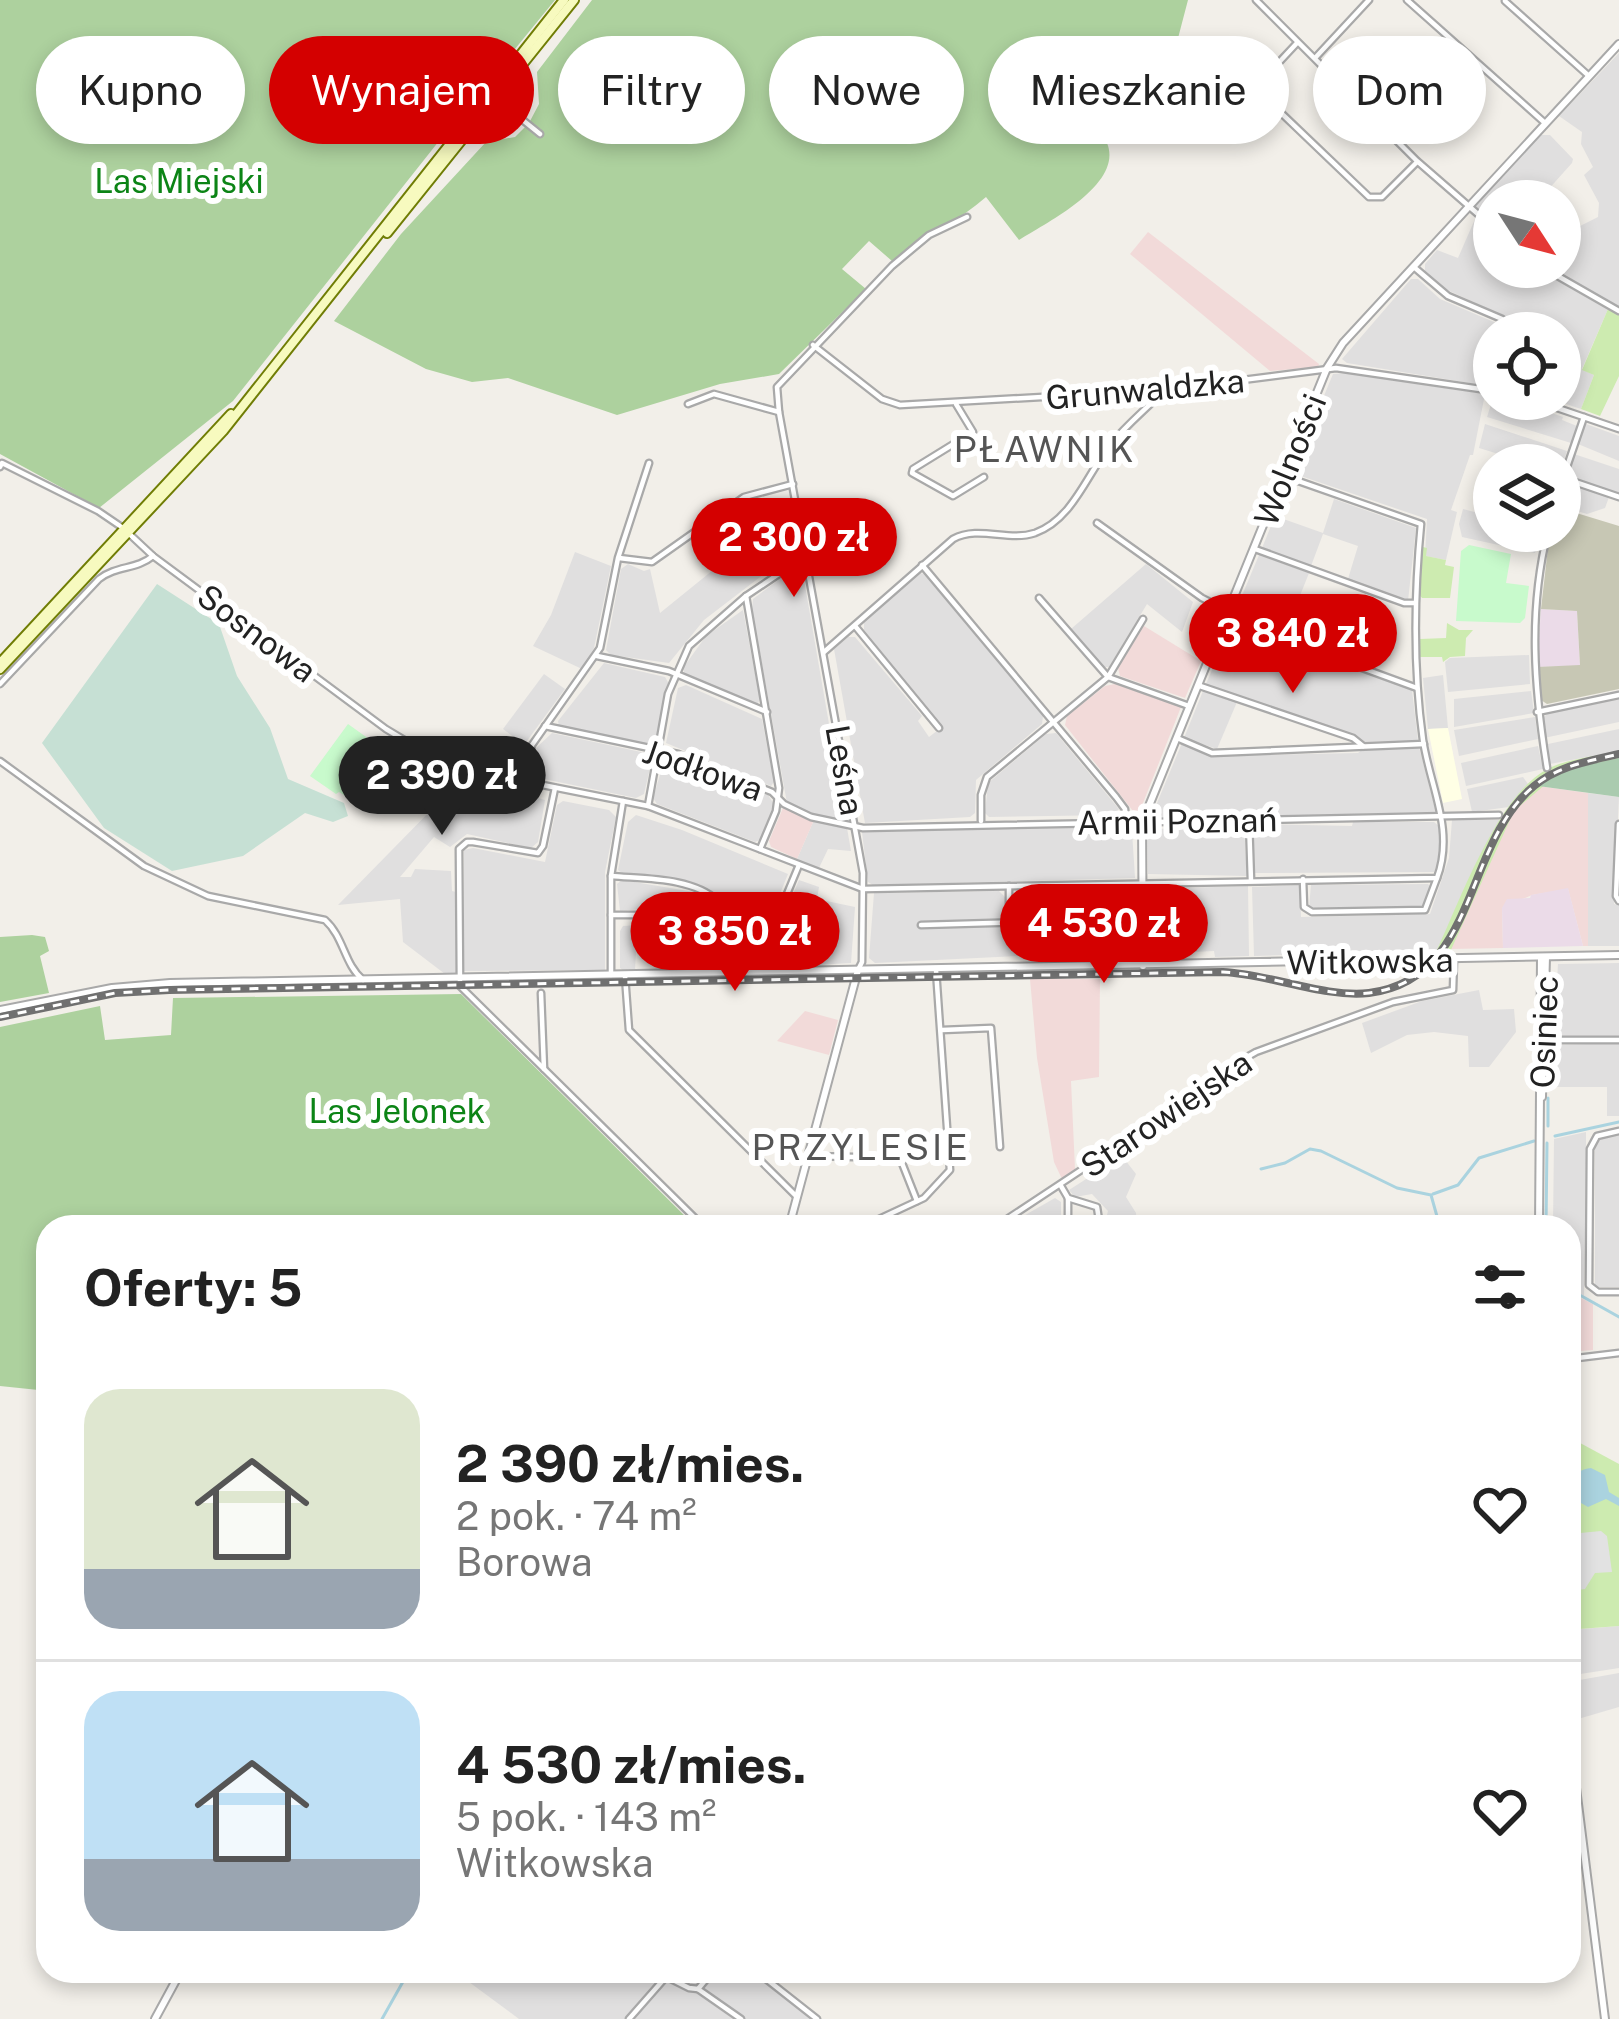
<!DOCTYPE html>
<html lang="pl">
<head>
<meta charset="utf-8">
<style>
	:root { --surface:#fff; --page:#f2f2f2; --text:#222; --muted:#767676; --line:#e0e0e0; --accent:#d40000 }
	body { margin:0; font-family:"Public Sans",sans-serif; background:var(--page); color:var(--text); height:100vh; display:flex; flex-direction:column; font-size:45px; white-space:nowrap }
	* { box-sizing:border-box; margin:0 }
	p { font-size:39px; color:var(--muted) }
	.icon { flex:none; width:66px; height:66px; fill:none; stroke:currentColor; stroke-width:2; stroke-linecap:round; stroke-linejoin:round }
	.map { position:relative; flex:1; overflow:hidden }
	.panel { position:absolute; left:36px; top:1215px; width:1545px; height:768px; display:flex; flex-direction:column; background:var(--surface); border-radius:36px; box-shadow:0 6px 18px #0003 }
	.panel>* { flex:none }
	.top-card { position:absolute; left:36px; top:36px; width:1548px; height:108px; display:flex; gap:24px }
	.needle { width:78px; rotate:126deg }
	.buttons { position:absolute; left:1473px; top:180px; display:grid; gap:24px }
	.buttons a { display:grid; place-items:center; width:108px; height:108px; border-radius:50%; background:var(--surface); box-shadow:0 6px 18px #0003; font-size:60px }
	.price { position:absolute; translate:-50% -102px; padding:0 27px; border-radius:42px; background:var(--accent); color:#fff; font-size:39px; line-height:78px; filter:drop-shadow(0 3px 6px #0008) }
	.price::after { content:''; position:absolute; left:50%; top:72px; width:36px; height:27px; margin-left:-18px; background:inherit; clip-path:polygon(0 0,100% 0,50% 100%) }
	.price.active { background:#222; color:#fff }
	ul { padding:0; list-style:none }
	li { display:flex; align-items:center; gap:36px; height:300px; padding:0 48px }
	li+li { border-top:3px solid var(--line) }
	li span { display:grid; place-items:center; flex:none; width:336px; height:240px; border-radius:36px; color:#555 }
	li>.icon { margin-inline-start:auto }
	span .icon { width:144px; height:144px; fill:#fffc; stroke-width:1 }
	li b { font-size:51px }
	h2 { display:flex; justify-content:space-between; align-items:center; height:144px; padding:0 48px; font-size:51px }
	.pill { padding:0 42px; border-radius:54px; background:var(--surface); box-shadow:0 6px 18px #0003; font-size:42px; line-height:108px }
	.pill.active { background:var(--accent); color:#fff }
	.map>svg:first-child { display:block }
</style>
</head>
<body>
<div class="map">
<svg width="1619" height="2019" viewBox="0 0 1619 2019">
	<rect width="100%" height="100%" fill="#f2efe9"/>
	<g fill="#e0dfdf">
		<path d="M1619,53V307L1550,267H1560V219L1576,228L1598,217L1599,203L1584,175L1593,167L1581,144L1582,132L1559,116Z"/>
		<path d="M1541,135H1550L1573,159L1572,163L1538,201H1494V224L1474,206Z"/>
		<path d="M1475,219L1494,235V267H1535L1608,309L1582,369L1594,375L1581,409L1551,399H1560V333H1494V387L1347,363L1342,359L1411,279H1418L1440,299L1501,325L1504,316L1445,289L1425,271V264L1437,250L1458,258Z"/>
		<path d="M1345,373L1485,394L1473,455H1470L1451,510L1457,512L1446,560L1425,556L1427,519L1292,473L1333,374Z"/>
		<path d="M1493,398L1517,401L1563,417L1562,420L1577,426L1571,443L1487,417Z"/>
		<path d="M1485,424L1567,451L1560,473V465H1534L1479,448Z"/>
		<path d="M1586,424L1619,436V461L1578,444Z"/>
		<path d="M1574,454L1619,469V494L1573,477L1569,470Z"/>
		<path d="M1570,484L1609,497L1605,508L1587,514L1560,506L1564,488Z"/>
		<path d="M1334,499L1416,528L1408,601L1348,579L1358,546L1323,534L1311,566L1262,548L1275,516L1323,533Z"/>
		<path d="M1463,509L1494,517V531H1543L1535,553L1462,537L1459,524Z"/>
		<path d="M727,514L749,543L763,533L781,561L704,620L669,663L611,655L606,650L621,569L628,564L644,571L650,569L660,613L718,566L696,537Z"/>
		<path d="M575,552L611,566L594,648L582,669L533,646L551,615Z"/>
		<path d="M1259,555L1309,573L1284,636L1233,617Z"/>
		<path d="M1146,564L1193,602L1182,632L1147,604L1109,667H1104L1071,629Z"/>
		<path d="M797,566L802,568L846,822L813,815L787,803L752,609L753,599Z"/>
		<path d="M919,573L925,574L1043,716L1042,724L976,780L975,813L970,817L865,823L834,649L848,637H855L922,716L918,721L929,737L942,727L864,630V623Z"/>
		<path d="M743,610L760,700L757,704L685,675L683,668L706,636Z"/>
		<path d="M1231,625L1412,690L1418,741L1364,742L1206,684Z"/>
		<path d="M1529,655L1530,684L1448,692L1445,662L1450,658Z"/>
		<path d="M604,663L665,677L669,684L655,748L559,727L558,721Z"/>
		<path d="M544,674L565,689L524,745L503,729Z"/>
		<path d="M1443,675L1448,728L1428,729L1423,678Z"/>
		<path d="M686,685L762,719L774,782L771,786L666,743L678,688Z"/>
		<path d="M1203,691L1237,702L1217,749L1184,738Z"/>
		<path d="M1531,691L1534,713L1454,727V699Z"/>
		<path d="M1619,699V722L1544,738L1542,719L1547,714Z"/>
		<path d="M1535,717L1538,739L1459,756L1454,730Z"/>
		<path d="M1619,729V751L1550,764L1548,744Z"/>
		<path d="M552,733L646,753L652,760L644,794L636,798L534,777L530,770L536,748Z"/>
		<path d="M1056,733L1119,809L1114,815L989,817L985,813L988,783L1046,734Z"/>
		<path d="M1182,743L1212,756L1358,753L1364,748L1419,747L1436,812L1154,819L1152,815Z"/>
		<path d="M1538,746L1543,769L1466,786L1461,763Z"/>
		<path d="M666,755L768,795L774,804L760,840L755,842L657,804L653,798Z"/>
		<path d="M1523,777L1528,784L1509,807L1472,812L1467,789Z"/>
		<path d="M482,782L545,800L538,842L531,848L467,834L450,847L434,837L400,877H411L415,869L451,871L452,891L456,892L457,974H445L403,942L400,899L338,905L441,800L457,806Z"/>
		<path d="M1588,793L1619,797L1614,904L1619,905V946H1588Z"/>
		<path d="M563,801L609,810L616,817L605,872V970L464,971V850L473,848L545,862L557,805Z"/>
		<path d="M636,815L682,830L788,874L772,913L726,919L721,913V894L688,884L622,873L618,870L628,822Z"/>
		<path d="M814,820L847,828L851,851L828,849L818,870L797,859Z"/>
		<path d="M1452,820H1500L1437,950L1254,956L1252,887L1300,885L1301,917L1430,914L1449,858Z"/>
		<path d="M1353,822H1434L1439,826L1440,857L1434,872L1254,873L1253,824L1352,826Z"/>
		<path d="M1128,826L1132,831L1135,878L873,885L868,882L862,832Z"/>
		<path d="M1244,827L1247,876L1148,874L1147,833L1151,829Z"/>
		<path d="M622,880L694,892L714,900L715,915L711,919H676L654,908L620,911L617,884Z"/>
		<path d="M799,880L819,887L817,899L855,907L851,963L816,965V933L782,920Z"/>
		<path d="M1428,884L1432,888L1425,907L1309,908L1311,885Z"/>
		<path d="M1248,886L1249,956L1215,957L1214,951L1152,954L1148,947V889Z"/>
		<path d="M1134,889L1136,919L1087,917L1088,928L1136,923L1137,956L1134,959L1077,960L1076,953L875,963L869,958L874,893L999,891L1005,897V915L1000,920L921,922V928L1028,925V920H1017L1012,915L1013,896L1018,891Z"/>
		<path d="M652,924L673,932L775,930V965L678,968V950L636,951L635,971H624L620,968V931L623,926Z"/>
		<path d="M1619,963V1036L1554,1037L1558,964Z"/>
		<path d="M1479,990L1483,1010L1514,1009L1516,1032L1489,1067H1469L1468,1036L1434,1032L1407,1035L1371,1053L1362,1023L1422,1001Z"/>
		<path d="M1619,1043V1116H1607V1087H1554L1555,1045Z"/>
		<path d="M1586,1132V1162L1584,1296L1569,1285V1227H1553L1554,1139Z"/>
		<path d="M1619,1135V1287H1595V1138Z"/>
		<path d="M1122,1156L1136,1174L1126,1197L1136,1213L1137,1227H1104L1108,1211L1092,1194L1075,1197L1069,1190Z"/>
		<path d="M1055,1198L1061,1202V1227H1004Z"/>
		<path d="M1619,1626V1668L1574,1675L1570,1630Z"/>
		<path d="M1619,1673V1707L1578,1719L1574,1681Z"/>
		<path d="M478,1971H752L813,2019H519L469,1982Z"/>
	</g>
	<g fill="#f2dad9">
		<path d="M1148,232L1319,364L1318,367L1270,371L1130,254Z"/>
		<path d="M1144,626L1201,661L1185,698L1120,676L1118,668Z"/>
		<path d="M1115,684L1181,707L1139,813L1133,811L1065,725L1067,716L1105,686Z"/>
		<path d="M1538,786L1588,793V946H1583L1568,889L1532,895L1502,908L1503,948L1450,949L1506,821Z"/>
		<path d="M783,808L814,820L797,859L771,847L769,841Z"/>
		<path d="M1030,979H1100L1099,1077L1071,1081L1075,1169L1062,1179L1054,1162L1037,1058Z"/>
		<path d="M805,1011L838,1020L829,1055L777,1041Z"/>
		<path d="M1569,1292L1593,1304V1350L1569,1352Z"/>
	</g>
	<g fill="#ebdbe8">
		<path d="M1541,609L1577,611L1580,666L1537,667Z"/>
		<path d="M1568,888L1583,946L1503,948L1502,908L1507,899L1530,898L1531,895Z"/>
	</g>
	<path fill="#ffffe5" d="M1448,728L1462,799L1443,803L1428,729Z"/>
	<path fill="#c7c7b4" d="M1560,508L1619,526V689L1547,704L1541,700L1537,667L1580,665L1577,611L1541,609L1548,548L1553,531H1560Z"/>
	<g fill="#cdebb0">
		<path d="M1608,309L1619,315V376L1600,416L1581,409L1594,375L1582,370Z"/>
		<path d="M1423,547L1427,548L1426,556L1446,560L1445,565L1454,567L1450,598H1422L1417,592Z"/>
		<path d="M1447,623L1459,630H1473L1466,638L1465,656L1450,657L1443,662L1442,657H1419L1420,639L1446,638Z"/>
		<path d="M1619,751V758L1559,773L1514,811L1450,952H1436C1461,899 1500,787 1554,766C1574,758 1598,756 1619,751Z"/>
		<path d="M1569,1437L1619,1464V1626L1579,1629L1569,1531Z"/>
	</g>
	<g fill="#add19e">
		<path d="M0,0H555L493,76L487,78L452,54L448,58L529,123L539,104L537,72L592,0H1188L1166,84L1157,98L1107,143C1124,184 1048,222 1019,240L986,197C958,222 923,237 892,261L869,241L842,269L866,289L779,374L720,384L617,415L508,378L472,382L426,369L334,321L401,234L486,142L515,137L528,124L448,59L444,64L456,74L450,91L453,112L429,134L439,141L233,401L99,508L0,454Z"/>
		<path d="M32,935L45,937L49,951L40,956L49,993L0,1002V937Z"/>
		<path d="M461,994L696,1227H48V1391L0,1386V1027L100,1006L105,1040L171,1035L173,998Z"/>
	</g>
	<path fill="#c6e0d4" d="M157,584L219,624L237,676L270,728L288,779L344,803L348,816L333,822L305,813L243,856L172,871L104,828L42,743Z"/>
	<path fill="#aacbaf" d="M1619,758V797L1538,786L1565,770Z"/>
	<g fill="#c8facc">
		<path d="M1469,545L1511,554L1506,583L1529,586L1525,618L1520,623L1456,621L1461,551Z"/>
		<path d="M348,724L390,754L375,774L347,797L339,792L336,794L310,776Z"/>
	</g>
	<path fill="#e2e2e2" d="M1601,1531L1607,1536L1612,1572L1595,1573L1585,1589L1577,1590L1570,1534Z"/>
	<path fill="#aad3df" d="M1591,1468L1605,1475L1609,1492L1619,1498V1506L1606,1499L1588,1507L1574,1499C1566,1484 1573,1470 1591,1468Z"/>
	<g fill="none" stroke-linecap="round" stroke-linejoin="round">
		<g stroke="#aad3df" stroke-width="3">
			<path d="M1548,1098V1126"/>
			<path d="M1555,1136L1619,1122"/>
			<path d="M1261,1169L1285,1163L1310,1149L1321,1151L1397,1188L1431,1195L1440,1227"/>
			<path d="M1433,1194L1458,1185L1479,1158L1534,1141"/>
			<path d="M1546,1227L1547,1143"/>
			<path d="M1569,1289L1619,1317"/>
			<path d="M382,2019L409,1971"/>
		</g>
		<defs>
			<g id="minor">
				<path d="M1256,0L1417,161L1494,228"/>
				<path d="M1407,0L1545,123"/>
				<path d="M1505,1L1589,76"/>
				<path d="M1297,43L1255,88L1369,197H1382L1417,162"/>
				<path d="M445,57L488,93"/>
				<path d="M1316,57L1369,0"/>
				<path d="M498,100L540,134"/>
				<path d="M1542,267L1619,311"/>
				<path d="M1415,268L1448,296L1502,319"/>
				<path d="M813,345L882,399L900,405L1164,390L1336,368L1494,391"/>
				<path d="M1531,399L1619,429"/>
				<path d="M688,404L714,394L779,412"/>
				<path d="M956,404L973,432L913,469L912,473L953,496L984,477"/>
				<path d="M0,467L2,463L98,511L123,528L153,556L386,729L426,753L467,770L648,806L863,889L1437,878C1455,830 1430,787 1423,740C1413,668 1414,596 1421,524L1284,476"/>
				<path d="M1563,478L1619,497"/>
				<path d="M1560,487L1584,417"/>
				<path d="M1097,523L1202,598L1228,611"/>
				<path d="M1255,549L1404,603H1414"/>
				<path d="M619,558L652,562L744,497L793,484"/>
				<path d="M922,565L1116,797L1125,809L1126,821"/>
				<path d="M746,596L779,788L776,811L760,849"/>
				<path d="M1039,598L1108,677L1189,706"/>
				<path d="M1225,618L1417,688"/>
				<path d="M855,626L939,728"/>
				<path d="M824,652L953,539C979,525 1008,542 1035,533C1074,519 1088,471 1112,443C1128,423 1148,408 1164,390"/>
				<path d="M597,656L669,671L767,712"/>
				<path d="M0,684L99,579C117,565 136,570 153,556"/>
				<path d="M1200,686L1353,738L1363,746"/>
				<path d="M1537,712L1619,695"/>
				<path d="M545,726L678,754L772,792L784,804L811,817L863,828L1499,815"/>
				<path d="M1177,738L1212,753L1424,744"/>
				<path d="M0,761L144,866L208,896L325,920C344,937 344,964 363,980"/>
				<path d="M1547,768C1534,687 1528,611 1548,531"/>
				<path d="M523,782L532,745L600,648L618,558L649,463"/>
				<path d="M555,788L543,846L538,853L473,842H467L459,849L460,986L704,1227"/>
				<path d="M648,806L668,694L689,646L746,596L807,555"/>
				<path d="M981,821V795L987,777L1108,677L1143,619"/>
				<path d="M1249,821L1251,881"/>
				<path d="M1619,824L1616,896L1619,901"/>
				<path d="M611,876C644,879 692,877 718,901L719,925"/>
				<path d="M1303,879L1304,907L1312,912L1425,910L1437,878"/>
				<path d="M1009,886V923"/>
				<path d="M611,915H647L675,925L769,924L777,918L799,865"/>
				<path d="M921,925L1027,922"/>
				<path d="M858,970L862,962L863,873L779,412L777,387L892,266L929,235L967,217"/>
				<path d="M611,975V876L623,801"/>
				<path d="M625,976L629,1030L797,1197"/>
				<path d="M541,993L544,1069"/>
				<path d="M942,1030L991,1028L1000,1147"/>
				<path d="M1557,1040H1619"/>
				<path d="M1619,1131L1597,1136L1590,1149L1589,1285L1598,1292H1619"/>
				<path d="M809,1156L900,1158L917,1201"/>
				<path d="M1061,1186L1068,1198L1097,1207L1100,1227"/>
				<path d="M1068,1198V1227"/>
				<path d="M879,1219L924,1198L950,1170L936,970"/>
				<path d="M995,1227L1169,1112L1219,1073L1256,1052L1393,1002L1453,990L1454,958"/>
				<path d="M1569,1359L1619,1353"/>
				<path d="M655,1971L689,1988L698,1989L741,2019"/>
				<path d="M756,1971L817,2019"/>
				<path d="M698,1989L713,1971"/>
				<path d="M629,2019L665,1978"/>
			</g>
			<g id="tertiary">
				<path d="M1143,966L1142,823L1327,368L1343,343L1619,44"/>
				<path d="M0,1010L112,988L170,983L1619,955"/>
				<path d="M1542,1097L1546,957"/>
				<path d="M789,1227L858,970"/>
				<path d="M1539,1227L1541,957"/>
				<path d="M1569,1732L1605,2019"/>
				<path d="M155,2019L181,1971"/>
			</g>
			<g id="secondary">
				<path d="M387,233L574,0"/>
				<path d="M1,662L231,414"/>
				<path d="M0,669L223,431L564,0"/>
			</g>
		</defs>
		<use href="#minor" stroke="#a9a9a9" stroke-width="9"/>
		<use href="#tertiary" stroke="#a9a9a9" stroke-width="10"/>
		<use href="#secondary" stroke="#707d05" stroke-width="12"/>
		<use href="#minor" stroke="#fff" stroke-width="4.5"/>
		<use href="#tertiary" stroke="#fff" stroke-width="6"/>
		<use href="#secondary" stroke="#f7fabf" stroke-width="8"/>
		<defs>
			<path id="rail" d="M0,1017L115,993L169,990L1223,972C1270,974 1324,998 1369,993C1479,979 1462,845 1534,786C1558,766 1589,761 1619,754"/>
		</defs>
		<use href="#rail" stroke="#707070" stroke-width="8"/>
		<use href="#rail" stroke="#fff" stroke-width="3" stroke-dasharray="9" stroke-linecap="butt"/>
	</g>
	<g text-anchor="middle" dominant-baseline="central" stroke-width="12" stroke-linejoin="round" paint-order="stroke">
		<g font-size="33" fill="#0c8416" stroke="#fff">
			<text x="179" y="181">Las Miejski</text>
			<text x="397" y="1111">Las Jelonek</text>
		</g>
		<g font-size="33" fill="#222" stroke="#fff">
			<text transform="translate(1145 389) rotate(-5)">Grunwaldzka</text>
			<text transform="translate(1290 460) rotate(-68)">Wolności</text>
			<text transform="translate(257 633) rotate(37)">Sosnowa</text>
			<text transform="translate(703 770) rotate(19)">Jodłowa</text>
			<text transform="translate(845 770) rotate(80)">Leśna</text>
			<text transform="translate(1177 821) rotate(-1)">Armii Poznań</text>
			<text transform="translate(1370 961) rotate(-1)">Witkowska</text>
			<text transform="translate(1544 1032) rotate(-88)">Osiniec</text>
			<text transform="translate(1166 1114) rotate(-34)">Starowiejska</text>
		</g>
		<g font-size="36" letter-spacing="3" fill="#555" stroke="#fff">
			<text x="1045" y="449">PŁAWNIK</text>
			<text x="861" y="1147">PRZYLESIE</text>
		</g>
	</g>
</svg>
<div class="buttons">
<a><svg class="needle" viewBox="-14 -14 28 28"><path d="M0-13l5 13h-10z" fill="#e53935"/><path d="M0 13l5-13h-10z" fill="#767676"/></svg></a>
<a><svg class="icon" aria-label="locate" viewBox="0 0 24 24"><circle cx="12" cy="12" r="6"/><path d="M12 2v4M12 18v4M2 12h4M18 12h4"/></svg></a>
<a><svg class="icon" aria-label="layers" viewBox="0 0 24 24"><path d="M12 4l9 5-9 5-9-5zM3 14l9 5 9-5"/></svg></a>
</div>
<b class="price" style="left:794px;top:600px">2 300 zł</b>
<b class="price" style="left:1293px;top:696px">3 840 zł</b>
<b class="price active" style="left:442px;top:838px">2 390 zł</b>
<b class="price" style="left:1104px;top:986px">4 530 zł</b>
<b class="price" style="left:735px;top:994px">3 850 zł</b>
<div class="top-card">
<a class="pill">Kupno</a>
<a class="pill active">Wynajem</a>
<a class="pill">Filtry</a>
<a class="pill">Nowe</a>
<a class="pill">Mieszkanie</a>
<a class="pill">Dom</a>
</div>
<section class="panel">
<h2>Oferty: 5<svg class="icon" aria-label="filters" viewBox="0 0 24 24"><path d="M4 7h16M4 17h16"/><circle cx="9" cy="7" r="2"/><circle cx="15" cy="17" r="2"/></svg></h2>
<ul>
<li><span style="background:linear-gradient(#dfe7d0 75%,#9aa5b1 0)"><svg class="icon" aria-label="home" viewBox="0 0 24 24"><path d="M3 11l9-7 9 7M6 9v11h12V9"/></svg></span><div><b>2 390 zł/mies.</b><p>2 pok. · 74 m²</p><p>Borowa</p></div><svg class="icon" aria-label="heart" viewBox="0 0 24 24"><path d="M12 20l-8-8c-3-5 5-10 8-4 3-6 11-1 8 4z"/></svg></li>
<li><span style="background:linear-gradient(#bfe0f5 70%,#9aa5b1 0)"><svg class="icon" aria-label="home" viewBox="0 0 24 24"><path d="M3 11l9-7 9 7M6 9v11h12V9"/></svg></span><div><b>4 530 zł/mies.</b><p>5 pok. · 143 m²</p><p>Witkowska</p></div><svg class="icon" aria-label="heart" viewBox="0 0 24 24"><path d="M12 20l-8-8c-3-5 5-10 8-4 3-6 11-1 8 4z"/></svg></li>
</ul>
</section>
</div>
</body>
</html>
